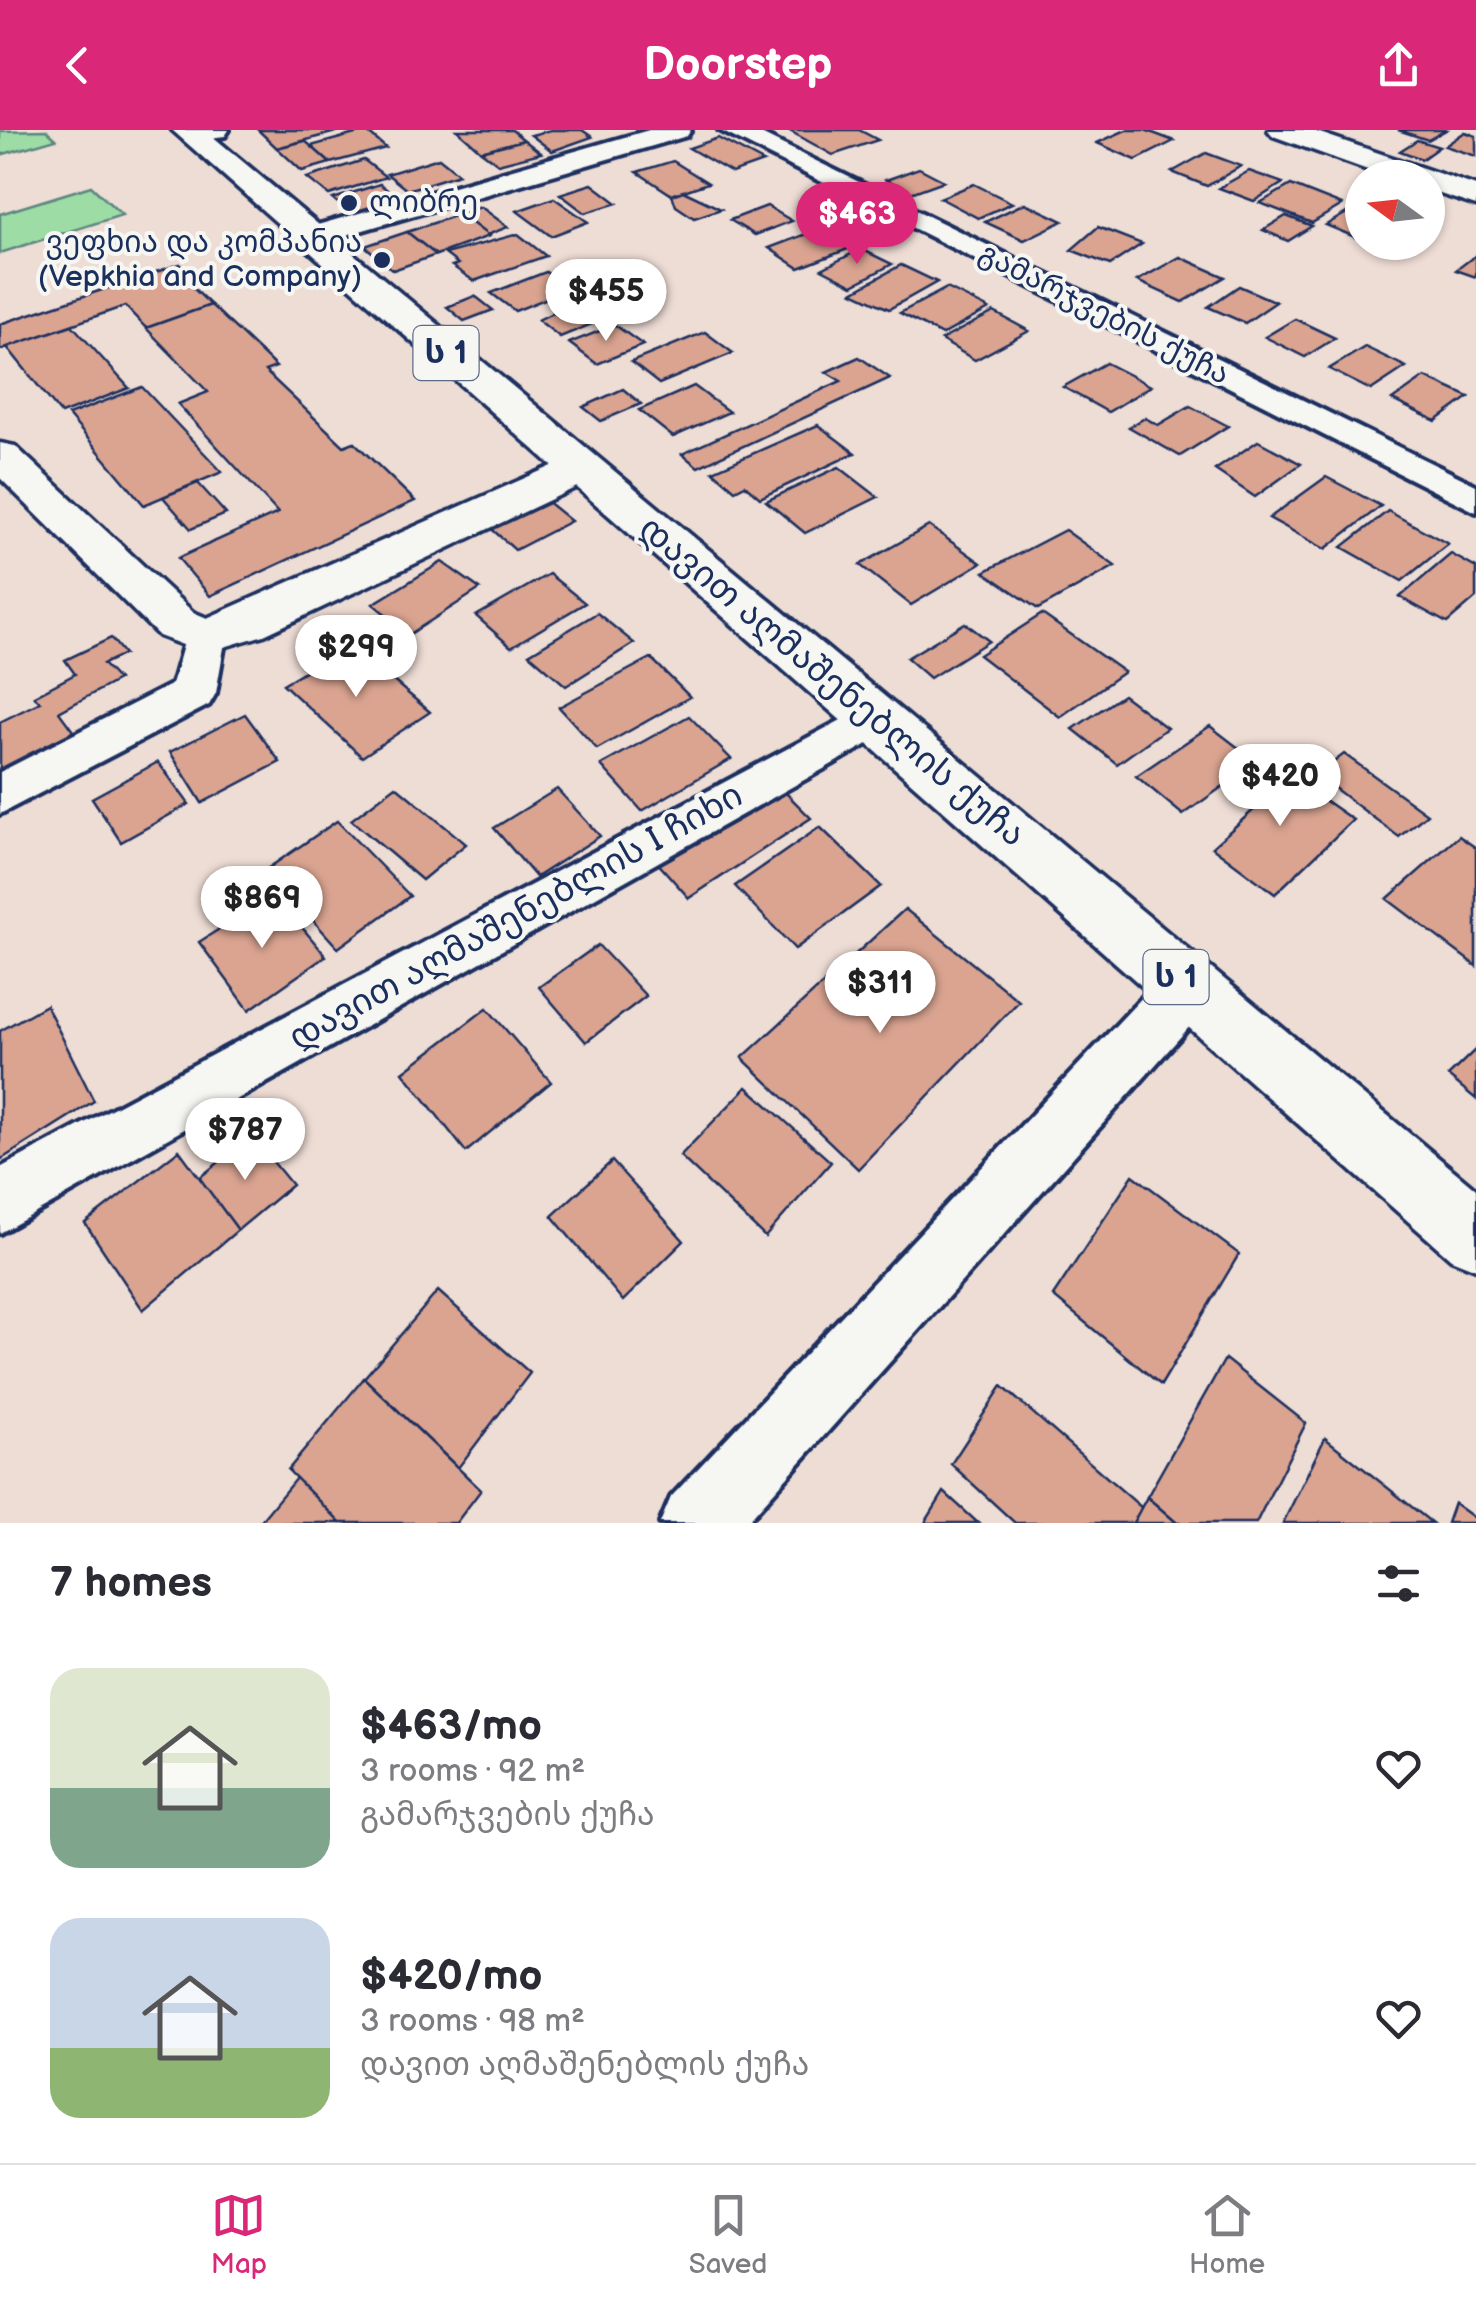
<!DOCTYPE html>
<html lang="en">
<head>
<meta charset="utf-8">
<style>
	:root { --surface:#fff; --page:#f2f2f3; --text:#2b2b33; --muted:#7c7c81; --line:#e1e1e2; --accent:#db2777 }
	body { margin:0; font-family:"Balsamiq Sans","Noto Sans Georgian",sans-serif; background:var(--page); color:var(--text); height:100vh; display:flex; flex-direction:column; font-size:38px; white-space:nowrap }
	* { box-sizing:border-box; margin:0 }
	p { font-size:32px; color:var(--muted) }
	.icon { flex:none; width:55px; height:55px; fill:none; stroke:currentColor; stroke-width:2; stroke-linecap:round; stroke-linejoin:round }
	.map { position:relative; height:1393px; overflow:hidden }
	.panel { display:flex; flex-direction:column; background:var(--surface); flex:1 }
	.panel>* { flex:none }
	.needle { width:65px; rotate:285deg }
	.buttons { position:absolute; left:1345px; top:30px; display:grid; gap:20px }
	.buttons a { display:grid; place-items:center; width:100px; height:100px; border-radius:50%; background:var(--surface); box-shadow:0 2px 8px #0004; font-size:50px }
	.price { position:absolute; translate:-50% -85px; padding:0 22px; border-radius:35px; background:#fff; color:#222; font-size:32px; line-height:65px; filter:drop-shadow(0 2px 5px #0008) }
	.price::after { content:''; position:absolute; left:50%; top:60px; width:30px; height:22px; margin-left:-15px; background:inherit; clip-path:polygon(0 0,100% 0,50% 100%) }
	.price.selected { background:var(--accent); color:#fff }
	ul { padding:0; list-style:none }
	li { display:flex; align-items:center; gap:30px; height:250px; padding:0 50px }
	li span { display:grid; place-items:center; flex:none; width:280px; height:200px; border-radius:30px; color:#555 }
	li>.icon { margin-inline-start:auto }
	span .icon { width:120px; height:120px; fill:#fffc; stroke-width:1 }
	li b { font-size:42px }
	h2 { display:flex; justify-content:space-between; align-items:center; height:120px; padding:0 50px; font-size:42px }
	header { display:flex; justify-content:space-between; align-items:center; height:130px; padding:0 50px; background:var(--accent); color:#fff; font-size:45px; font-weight:700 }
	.dock { display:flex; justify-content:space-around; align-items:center; height:140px; border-top:2px solid var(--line); background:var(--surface); font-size:28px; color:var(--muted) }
	.dock a { display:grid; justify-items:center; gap:5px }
	.dock .selected { color:var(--accent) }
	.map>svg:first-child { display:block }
</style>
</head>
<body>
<header><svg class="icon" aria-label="back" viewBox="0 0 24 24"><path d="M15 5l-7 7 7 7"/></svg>Doorstep<svg class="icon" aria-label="share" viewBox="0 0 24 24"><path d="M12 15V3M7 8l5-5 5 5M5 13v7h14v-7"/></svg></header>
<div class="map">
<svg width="1476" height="1393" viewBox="0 0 1476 1393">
	<rect width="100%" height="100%" fill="#eeddd5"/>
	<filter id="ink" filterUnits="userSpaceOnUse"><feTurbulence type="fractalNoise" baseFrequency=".01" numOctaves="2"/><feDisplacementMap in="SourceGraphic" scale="20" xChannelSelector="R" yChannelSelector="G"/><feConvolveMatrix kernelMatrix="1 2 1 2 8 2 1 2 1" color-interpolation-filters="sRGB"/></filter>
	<g filter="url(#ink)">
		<g fill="#9ddca4" stroke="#5c8681" stroke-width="2.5">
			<path d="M46,0L56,9L0,25V1Z"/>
			<path d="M91,56L122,85L0,123V84Z"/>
		</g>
		<g fill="#daa491" stroke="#1b2f5e" stroke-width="2.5">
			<path d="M258,0H343L277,18Z"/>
			<path d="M457,0H512L524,10L481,21Z"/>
			<path d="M551,0H582L592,7L552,21L531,5Z"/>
			<path d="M788,0H859L878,10L833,25Z"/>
			<path d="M1126,0H1145L1174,11L1136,30L1097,13Z"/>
			<path d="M1398,0H1446L1428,10Z"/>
			<path d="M366,1L386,18L330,33L311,16Z"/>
			<path d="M1465,2L1476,6V26L1445,16Z"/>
			<path d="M718,8L763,32L732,43L689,18Z"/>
			<path d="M524,10L541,23L498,34L481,21Z"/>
			<path d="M1417,10L1439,17L1422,29L1400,21Z"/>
			<path d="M305,11L311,16L330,33L302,41L277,18Z"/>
			<path d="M1206,23L1241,36L1207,56L1172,42Z"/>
			<path d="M439,28L459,44L407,60L387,44Z"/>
			<path d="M364,30L386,47L329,65L307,48Z"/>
			<path d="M673,31L708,53L672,65L637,42Z"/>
			<path d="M919,38L944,51L911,63L886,50Z"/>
			<path d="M1249,41L1283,53L1254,71L1219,58Z"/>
			<path d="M380,54L400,70L353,85L333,69Z"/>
			<path d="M592,54L617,73L585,83L560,64Z"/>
			<path d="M974,54L1012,73L978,88L940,68Z"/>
			<path d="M1291,55L1342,75L1312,93L1260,73Z"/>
			<path d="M683,61L721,79L694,88L676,76L672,65Z"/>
			<path d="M554,68L588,92L551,106L517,81Z"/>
			<path d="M1025,73L1063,91L1024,110L985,92Z"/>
			<path d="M767,76L792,91L755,105L730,90Z"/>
			<path d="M481,77L508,97L487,105L460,84Z"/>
			<path d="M1357,77L1362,79V110L1326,95Z"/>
			<path d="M460,84L489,106L436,125L407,102Z"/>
			<path d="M1286,86L1312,96L1288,111L1263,100Z"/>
			<path d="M1098,97L1142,114L1110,135L1071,120Z"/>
			<path d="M822,98L853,117L799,138L769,118Z"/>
			<path d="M407,102L436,125L393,140L365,116Z"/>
			<path d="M518,104L546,126L474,151L452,136L458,134L445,124Z"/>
			<path d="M861,119L892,134L853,155L822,139Z"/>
			<path d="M1476,125V147L1456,140Z"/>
			<path d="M1180,127L1225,147L1183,172L1137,151Z"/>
			<path d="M180,134L198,151L189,154L211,175L146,198L125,176L0,220V194Z"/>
			<path d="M901,135L937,152L889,179L853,162Z"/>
			<path d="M546,142L570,159L515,181L491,163Z"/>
			<path d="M1239,156L1276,172L1245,193L1208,177Z"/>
			<path d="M947,158L989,179L942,205L900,183Z"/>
			<path d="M475,166L493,180L464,191L447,177Z"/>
			<path d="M583,168L609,187L560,207L538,190Z"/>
			<path d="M211,175L276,237L265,241L344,316L354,312L415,371L210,466L178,428L278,383L178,274L208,262L146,198Z"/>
			<path d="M994,182L1029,201L975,230L941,210Z"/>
			<path d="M1295,189L1335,208L1305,227L1265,207Z"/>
			<path d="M72,195L129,258L61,284L7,217Z"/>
			<path d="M615,195L643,215L597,234L569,213Z"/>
			<path d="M705,202L733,223L659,254L631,232Z"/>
			<path d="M1365,217L1406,237L1371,260L1329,239Z"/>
			<path d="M859,227L890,248L698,337L682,324L841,251L826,242Z"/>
			<path d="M1106,233L1151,256L1108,282L1063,257Z"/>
			<path d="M1425,247L1469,267L1436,291L1392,270Z"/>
			<path d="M694,256L729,282L673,307L639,280Z"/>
			<path d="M142,257L222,342L144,375L68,285Z"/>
			<path d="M623,259L641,274L601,291L583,277Z"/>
			<path d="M1190,276L1228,296L1180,326L1129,297L1145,288L1158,295Z"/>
			<path d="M818,295L855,323L760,368L745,355L735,360L713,341Z"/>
			<path d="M1258,311L1301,334L1255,367L1215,340Z"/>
			<path d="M839,337L878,367L805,403L766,371Z"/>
			<path d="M1326,347L1381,376L1325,419L1269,388Z"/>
			<path d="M198,353L226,384L191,399L163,367Z"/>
			<path d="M540,366L571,391L515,420L485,393Z"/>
			<path d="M1388,381L1448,414L1402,451L1342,417Z"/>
			<path d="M929,396L981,433L911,475L860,435Z"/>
			<path d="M1065,400L1115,436L1038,479L984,442Z"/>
			<path d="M1451,424L1476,438V468L1447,493L1400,467Z"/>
			<path d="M442,432L480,459L410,504L373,474Z"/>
			<path d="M549,444L585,473L511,517L476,486Z"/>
			<path d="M597,483L634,513L566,556L529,524Z"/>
			<path d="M1042,484L1124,542L1060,587L979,525Z"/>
			<path d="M965,493L989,511L930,548L907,528Z"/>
			<path d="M111,508L124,524L103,534L118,550L59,582L81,612L0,651V592L40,572L34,566L75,544L65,530Z"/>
			<path d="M350,514L430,582L362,627L283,554Z"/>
			<path d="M651,528L690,567L597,619L559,577Z"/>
			<path d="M1123,565L1167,598L1117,634L1073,599Z"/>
			<path d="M245,584L280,632L202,673L170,622Z"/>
			<path d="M689,586L731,629L642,681L601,635Z"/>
			<path d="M1210,596L1257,632L1183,685L1136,646Z"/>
			<path d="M1344,624L1427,684L1399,707L1317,645Z"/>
			<path d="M158,632L189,674L121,712L92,668Z"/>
			<path d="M1271,633L1353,690L1275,764L1212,717L1258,676L1237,661Z"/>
			<path d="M769,646L811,688L689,768L647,721Z"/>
			<path d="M396,656L466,714L422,750L351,690Z"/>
			<path d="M557,659L600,706L536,747L494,698Z"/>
			<path d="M337,691L410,766L338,818L267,739Z"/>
			<path d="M820,697L881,756L795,819L735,756Z"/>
			<path d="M1459,706L1476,718V836L1387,769Z"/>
			<path d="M274,764L326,826L249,880L199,812Z"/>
			<path d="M905,779L1019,871L858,1039L742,928Z"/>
			<path d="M598,815L646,866L586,912L539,857Z"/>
			<path d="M46,875L94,971L0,1030V901Z"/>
			<path d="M487,878L551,952L466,1022L403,942Z"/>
			<path d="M1476,919V969L1448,946Z"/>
			<path d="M747,957L831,1032L765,1107L680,1026Z"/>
			<path d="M252,1006L292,1055L238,1100L199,1048Z"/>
			<path d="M179,1020L238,1100L143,1180L85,1093Z"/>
			<path d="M612,1031L684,1111L623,1171L552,1086Z"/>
			<path d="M1133,1045L1239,1124L1161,1255L1053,1166Z"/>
			<path d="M438,1161L530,1243L458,1338L364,1248Z"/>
			<path d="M1225,1229L1306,1293L1256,1393H1177L1147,1367Z"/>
			<path d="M364,1248L481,1360L456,1393H340L288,1340Z"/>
			<path d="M1002,1256L1142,1378L1133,1393H1015L951,1334Z"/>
			<path d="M1325,1308L1432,1393H1283Z"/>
			<path d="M296,1348L340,1393H259Z"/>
			<path d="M944,1362L978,1393H925Z"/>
			<path d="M1147,1367L1177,1393H1133Z"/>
			<path d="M1454,1373L1476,1389V1393H1447Z"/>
		</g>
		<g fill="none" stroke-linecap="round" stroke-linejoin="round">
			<defs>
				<g id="minor">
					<path d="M184,0H229L225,6L185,11L181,5Z"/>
					<path d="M649,0H691L687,6L322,112H300L296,106L300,100Z"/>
					<path d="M719,0H753L1476,355V382Z"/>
					<path d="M204,491L219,495L226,506L216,563L209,575L0,684V642L172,554L189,495Z"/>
					<path d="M875,572L891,577L898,589L891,601L0,1103V1038Z"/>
					<path d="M1188,833L1208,840L1216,858L1208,876L746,1393H660L671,1367L1168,840Z"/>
				</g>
				<g id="major">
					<path d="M1268,0H1311L1476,56V76L1428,60V48H1390L1273,6Z"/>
					<path d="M0,313L15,316L193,482L207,488L566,330L581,326L596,330L602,339L596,348L264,505L204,523L159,506L0,348Z"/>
				</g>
				<path id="highway" d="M172,0H205L1476,1059V1139L1451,1129Z"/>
			</defs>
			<use href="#minor" stroke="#1b2f5e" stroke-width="8"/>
			<use href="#major" stroke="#1b2f5e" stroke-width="7"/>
			<use href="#highway" stroke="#1b2f5e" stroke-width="7"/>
			<use href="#minor" fill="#f6f6f2" fill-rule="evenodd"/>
			<use href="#major" fill="#f6f6f2" fill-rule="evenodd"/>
			<use href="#highway" fill="#f6f6f2" fill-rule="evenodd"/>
		</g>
	</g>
	<g fill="#1b2f5e" stroke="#f6f6f2" stroke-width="4">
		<circle cx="349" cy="73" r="10"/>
		<circle cx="382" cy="130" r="10"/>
	</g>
	<g text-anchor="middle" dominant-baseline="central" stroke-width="8" stroke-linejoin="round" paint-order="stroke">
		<g font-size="30" fill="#1b2f5e" stroke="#f6f6f2" text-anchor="start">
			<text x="369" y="73">ლიბრე</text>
			<text x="362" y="113" text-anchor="end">ვეფხია და კომპანია<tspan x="362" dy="34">(Vepkhia and Company)</tspan></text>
		</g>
		<g font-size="30" fill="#1b2f5e" stroke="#f6f6f2">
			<text transform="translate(1104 184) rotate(27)">გამარჯვების ქუჩა</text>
		</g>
		<g fill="#f6f6f2" stroke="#5d6b8a" stroke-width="2.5">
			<rect x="413.5" y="196" width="65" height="54" rx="8"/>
			<rect x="1143.5" y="820" width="65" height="54" rx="8"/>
		</g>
		<g font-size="32" font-weight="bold" fill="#1b2f5e">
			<text x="446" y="223">ს 1</text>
			<text x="1176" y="847">ს 1</text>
		</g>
		<g font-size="35" fill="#1b2f5e" stroke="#f6f6f2">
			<text transform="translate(832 552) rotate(40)">დავით აღმაშენებლის ქუჩა</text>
			<text transform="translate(516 787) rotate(-29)">დავით აღმაშენებლის I ჩიხი</text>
		</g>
	</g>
</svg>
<div class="buttons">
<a><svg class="needle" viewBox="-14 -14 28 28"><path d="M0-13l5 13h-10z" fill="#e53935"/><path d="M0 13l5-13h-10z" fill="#7c7c81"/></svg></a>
</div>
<b class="price selected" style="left:857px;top:137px">$463</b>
<b class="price" style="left:606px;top:214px">$455</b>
<b class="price" style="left:356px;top:570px">$299</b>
<b class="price" style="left:1280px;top:699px">$420</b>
<b class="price" style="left:262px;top:821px">$869</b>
<b class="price" style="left:880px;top:906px">$311</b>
<b class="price" style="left:245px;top:1053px">$787</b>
</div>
<section class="panel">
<h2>7 homes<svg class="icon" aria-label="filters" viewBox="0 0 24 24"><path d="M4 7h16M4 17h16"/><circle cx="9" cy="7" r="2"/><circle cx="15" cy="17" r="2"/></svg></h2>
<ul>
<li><span style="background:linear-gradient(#dfe7d0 60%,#7fa58c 0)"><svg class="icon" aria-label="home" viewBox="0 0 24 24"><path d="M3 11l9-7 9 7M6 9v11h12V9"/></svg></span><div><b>$463/mo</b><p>3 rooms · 92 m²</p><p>გამარჯვების ქუჩა</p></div><svg class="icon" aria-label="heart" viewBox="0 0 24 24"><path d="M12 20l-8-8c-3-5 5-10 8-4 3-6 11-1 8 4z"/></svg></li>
<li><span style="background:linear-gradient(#c9d6e8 65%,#8fb573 0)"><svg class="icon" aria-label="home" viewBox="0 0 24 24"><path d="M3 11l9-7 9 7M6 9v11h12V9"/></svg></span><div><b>$420/mo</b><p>3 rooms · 98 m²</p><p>დავით აღმაშენებლის ქუჩა</p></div><svg class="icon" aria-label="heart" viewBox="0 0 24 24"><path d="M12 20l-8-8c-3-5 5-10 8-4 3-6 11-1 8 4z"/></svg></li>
</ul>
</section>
<nav class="dock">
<a class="selected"><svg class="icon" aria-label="map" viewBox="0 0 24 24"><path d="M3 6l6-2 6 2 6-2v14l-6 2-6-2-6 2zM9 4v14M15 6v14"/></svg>Map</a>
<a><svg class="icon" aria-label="saved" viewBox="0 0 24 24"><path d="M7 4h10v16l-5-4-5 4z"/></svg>Saved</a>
<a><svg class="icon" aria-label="home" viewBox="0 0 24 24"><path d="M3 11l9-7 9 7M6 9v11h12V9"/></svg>Home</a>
</nav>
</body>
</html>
